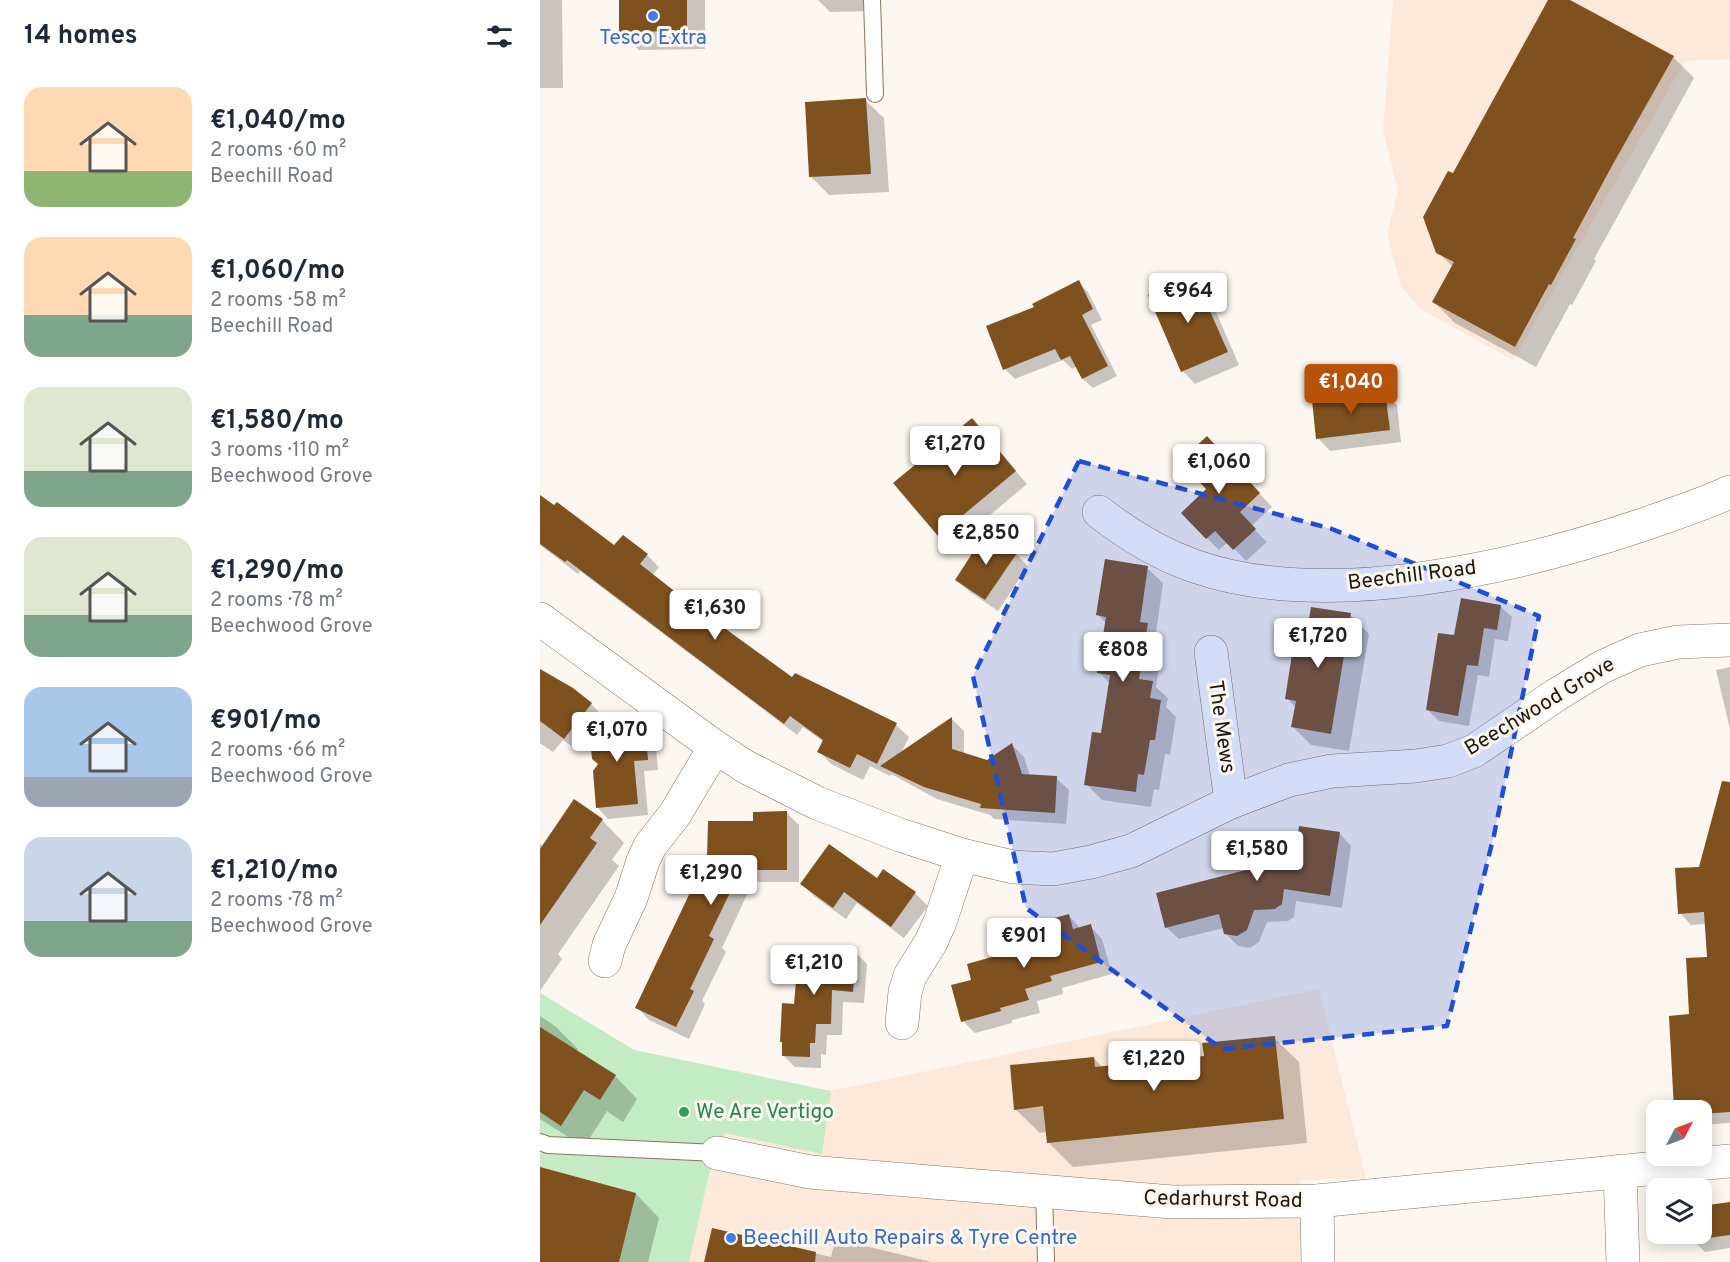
<!DOCTYPE html>
<html lang="en">
<head>
<meta charset="utf-8">
<style>
	:root { --surface:#fff; --page:#f2f2f3; --text:#1f2937; --muted:#747a83; --accent:#b45309 }
	body { margin:0; font-family:Overpass,sans-serif; background:var(--page); color:var(--text); height:100vh; display:flex; flex-direction:column; font-size:22px; white-space:nowrap }
	* { box-sizing:border-box; margin:0 }
	p { font-size:20px; color:var(--muted) }
	.icon { flex:none; width:33px; height:33px; fill:none; stroke:currentColor; stroke-width:2; stroke-linecap:round; stroke-linejoin:round }
	.map { position:relative; flex:1; overflow:hidden }
	.panel { display:flex; flex-direction:column; background:var(--surface); width:540px }
	.panel>* { flex:none }
	.needle { width:39px; rotate:49deg }
	.buttons { position:absolute; left:1106px; top:1100px; display:grid; gap:12px }
	.buttons a { display:grid; place-items:center; width:66px; height:66px; border-radius:12px; background:var(--surface); box-shadow:0 3px 15px #0003; font-size:30px }
	.price { position:absolute; translate:-50% -51px; padding:0 14px; border-radius:6px; background:#fff; color:#222; font-size:20px; line-height:39px; filter:drop-shadow(0 2px 3px #0008) }
	.price::after { content:''; position:absolute; left:50%; top:36px; width:18px; height:14px; margin-left:-9px; background:inherit; clip-path:polygon(0 0,100% 0,50% 100%) }
	.price.current { background:var(--accent); color:#fff }
	ul { padding:0; list-style:none }
	li { display:flex; align-items:center; gap:18px; height:150px; padding:0 24px }
	li span { display:grid; place-items:center; flex:none; width:168px; height:120px; border-radius:18px; color:#555 }
	li>.icon { margin-inline-start:auto }
	span .icon { width:72px; height:72px; fill:#fffc; stroke-width:1 }
	li b { font-size:26px }
	h2 { display:flex; justify-content:space-between; align-items:center; height:72px; padding:0 24px; font-size:26px }
	main { display:flex; flex:1; min-height:0 }
	.map>svg:first-child { display:block }
</style>
</head>
<body>
<main>
<section class="panel">
<h2>14 homes<svg class="icon" aria-label="filters" viewBox="0 0 24 24"><path d="M4 7h16M4 17h16"/><circle cx="9" cy="7" r="2"/><circle cx="15" cy="17" r="2"/></svg></h2>
<ul>
<li><span style="background:linear-gradient(#ffd9b3 70%,#8fb573 0)"><svg class="icon" aria-label="home" viewBox="0 0 24 24"><path d="M3 11l9-7 9 7M6 9v11h12V9"/></svg></span><div><b>€1,040/mo</b><p>2 rooms · 60 m²</p><p>Beechill Road</p></div></li>
<li><span style="background:linear-gradient(#ffd9b3 65%,#7fa58c 0)"><svg class="icon" aria-label="home" viewBox="0 0 24 24"><path d="M3 11l9-7 9 7M6 9v11h12V9"/></svg></span><div><b>€1,060/mo</b><p>2 rooms · 58 m²</p><p>Beechill Road</p></div></li>
<li><span style="background:linear-gradient(#dfe7d0 70%,#7fa58c 0)"><svg class="icon" aria-label="home" viewBox="0 0 24 24"><path d="M3 11l9-7 9 7M6 9v11h12V9"/></svg></span><div><b>€1,580/mo</b><p>3 rooms · 110 m²</p><p>Beechwood Grove</p></div></li>
<li><span style="background:linear-gradient(#dfe7d0 65%,#7fa58c 0)"><svg class="icon" aria-label="home" viewBox="0 0 24 24"><path d="M3 11l9-7 9 7M6 9v11h12V9"/></svg></span><div><b>€1,290/mo</b><p>2 rooms · 78 m²</p><p>Beechwood Grove</p></div></li>
<li><span style="background:linear-gradient(#a9c7e8 75%,#9aa5b1 0)"><svg class="icon" aria-label="home" viewBox="0 0 24 24"><path d="M3 11l9-7 9 7M6 9v11h12V9"/></svg></span><div><b>€901/mo</b><p>2 rooms · 66 m²</p><p>Beechwood Grove</p></div></li>
<li><span style="background:linear-gradient(#c9d6e8 70%,#7fa58c 0)"><svg class="icon" aria-label="home" viewBox="0 0 24 24"><path d="M3 11l9-7 9 7M6 9v11h12V9"/></svg></span><div><b>€1,210/mo</b><p>2 rooms · 78 m²</p><p>Beechwood Grove</p></div></li>
</ul>
</section>
<div class="map">
<svg width="1190" height="1262" viewBox="0 0 1190 1262">
	<rect width="100%" height="100%" fill="#fcf6f0"/>
	<g fill="#fce9d9">
		<path d="M853,0H1190V59L1145,61L973,360L882,310L861,287L847,234L858,190L843,130Z"/>
		<path d="M779,989L826,1178L760,1180L762,1262H0V993L94,1050L291,1091Z"/>
	</g>
	<path fill="#c3ebc4" d="M0,993L94,1050L291,1091L282,1154L185,1133L169,1174L149,1262H0Z"/>
	<g fill="#0003">
		<path d="M0,0H179H165V49L99,50L80,31V0H22L23,88H0Z"/>
		<path d="M278,0H334V11L290,12Z"/>
		<path d="M1009,0H1027L1133,57L1154,78L1054,259L1056,261L1032,305L1030,304L996,367L915,323L894,302L913,267L898,252L914,175Z"/>
		<path d="M325,100L344,118L349,192L289,195L271,177Z"/>
		<path d="M654,277L666,289L699,365L655,384L643,371Z"/>
		<path d="M538,282L548,292L562,320L551,325L577,376L553,388L543,379L537,366L532,369L523,360L475,379L465,369L448,327L496,308Z"/>
		<path d="M844,393L857,405L861,442L790,451L778,438Z"/>
		<path d="M431,420L487,484L411,548L355,483Z"/>
		<path d="M680,450L732,507L711,526L727,542L706,561L688,542L679,550L667,538Z"/>
		<path d="M0,497L75,547L107,555L119,567L112,576L252,679L255,675L356,725L369,737L361,753L412,719L424,731V754L448,761L472,745L484,757L490,776L516,778L529,790L526,824L454,819L450,815L397,799L351,774L350,776L330,766L323,780L291,764L279,751L284,742L263,727L257,735L40,571L38,574L0,545Z"/>
		<path d="M476,554L488,566L458,611L430,592L417,580Z"/>
		<path d="M607,568L623,583L616,633L623,641L616,687L628,698L626,707L636,717L630,755L625,754L619,790L614,789L611,807L562,800L546,784L562,735L570,684L559,672L566,623L558,615Z"/>
		<path d="M960,606L972,617L968,641L955,639L949,677L938,675L929,726L899,721L888,710L915,637Z"/>
		<path d="M810,615L829,634L809,751L771,745L753,727L756,708L747,698L768,633Z"/>
		<path d="M1190,667V729L1176,670Z"/>
		<path d="M0,671L51,704L63,716L52,731L104,726L115,737L118,770L104,771L108,815L68,819L58,808L59,765L51,733L37,750L23,740L13,752L0,743Z"/>
		<path d="M1190,802V1123L1161,1125V1110H1135L1151,1016L1169,959L1166,924L1151,925L1140,913Z"/>
		<path d="M247,813L259,825V882H213L182,948L186,952L162,1001L165,1004L149,1039L109,1020L97,1007L215,822Z"/>
		<path d="M62,820L84,843L72,860L79,866L18,954L22,959L0,991V844L4,846Z"/>
		<path d="M799,833L811,846L802,908L756,901L754,917L748,921L727,922L719,942L710,948L698,946L685,933L684,928L639,939L626,927L707,871L757,848Z"/>
		<path d="M344,871L375,893L388,906L364,938L317,903L306,919L275,897L262,884L337,880Z"/>
		<path d="M529,916L541,929L550,926L562,939L572,974L522,988L523,994L497,1001L500,1013L472,1020V1023L435,1033L423,1021L433,981L514,938Z"/>
		<path d="M315,952L327,964L324,1003L303,1002L302,1035H287L286,1055L281,1054V1068L255,1067L243,1055Z"/>
		<path d="M0,1016L16,1027L38,1049L36,1052L75,1076L97,1099L83,1122L67,1111L44,1147L0,1119Z"/>
		<path d="M734,1038L759,1062L767,1143L533,1167L509,1143L508,1132L500,1133L475,1109L554,1058L563,1068L665,1057Z"/>
		<path d="M0,1169L96,1194L119,1218L108,1262H0Z"/>
		<path d="M1190,1203V1248L1165,1252L1152,1239V1233H1161V1207Z"/>
		<path d="M173,1230L291,1257L295,1239L392,1262H166Z"/>
	</g>
	<g fill="#7f511f">
		<path d="M79,0H147V31L79,32Z"/>
		<path d="M1008,0H1030L1134,56L1073,164L1033,238L1036,239L1011,285L1009,284L975,347L892,302L914,262L896,253L883,217L908,171L913,173Z"/>
		<path d="M326,98L331,174L269,177L265,102Z"/>
		<path d="M654,275L688,352L641,372L608,295Z"/>
		<path d="M539,280L553,309L542,315L568,366L542,379L530,356L521,360L515,349L463,370L446,326L494,307L492,304Z"/>
		<path d="M845,391L850,430L776,439L772,400Z"/>
		<path d="M432,418L476,471L398,536L353,483Z"/>
		<path d="M667,436L720,493L700,512L716,529L693,550L675,531L666,539L641,513L666,489L640,461Z"/>
		<path d="M0,495L14,505L17,502L74,545L83,535L108,554L100,564L147,601L252,677L255,673L357,723L337,764L317,754L310,768L277,752L283,740L250,716L244,724L27,560L25,562L0,544Z"/>
		<path d="M446,532L477,553L445,600L415,580Z"/>
		<path d="M565,559L608,566L600,622L608,623L599,679L613,681L610,698L621,700L615,740H610L604,775L598,774L596,792L544,785L552,732L561,733L570,675L557,673L566,617L556,615Z"/>
		<path d="M921,598L961,605L957,630L944,628L938,666L927,665L918,716L886,710L898,633L914,635Z"/>
		<path d="M771,607L811,613L791,734L751,727L756,701L745,699L756,629L767,631Z"/>
		<path d="M0,669L33,688L52,703L24,739L0,721Z"/>
		<path d="M412,717V749L447,760L472,743L482,774L517,776L515,813L440,808L441,804L384,787L340,766Z"/>
		<path d="M105,724L108,760L94,761L98,804L56,808L53,771L58,764L52,759L49,729Z"/>
		<path d="M1182,781L1190,782V1112L1161,1114V1110H1134L1129,1016L1149,1014L1146,958L1167,957L1164,912L1138,914L1135,868L1159,867Z"/>
		<path d="M34,799L63,819L50,838L57,843L0,925V849Z"/>
		<path d="M247,811V870H201L169,936L174,939L150,989L154,991L136,1027L95,1008L167,857L168,821H213V812Z"/>
		<path d="M759,826L800,832L790,896L744,889L742,904L735,909L714,910L707,930L697,936L684,934L679,914L625,928L616,893L706,870L711,839L756,846Z"/>
		<path d="M289,844L337,878L343,869L376,892L351,927L304,892L293,908L260,884Z"/>
		<path d="M529,914L533,929L551,924L561,962L510,976L512,981L485,989L489,1000L460,1008L461,1011L421,1022L411,985L431,980L427,964L459,955L458,952L512,937L507,920Z"/>
		<path d="M259,946L316,951L313,992L292,990L291,1024H276L275,1043H270V1057L242,1056V1042H240L242,1003L254,1004Z"/>
		<path d="M0,1027L76,1075L60,1100L44,1090L21,1126L0,1112Z"/>
		<path d="M735,1036L744,1119L507,1143L503,1106L474,1110L470,1065L554,1057L555,1067L664,1056L662,1043Z"/>
		<path d="M0,1167L96,1193L79,1262H0Z"/>
		<path d="M1190,1202V1235L1161,1239V1206Z"/>
		<path d="M172,1228L276,1252L275,1262H164Z"/>
	</g>
	<g fill="none" stroke-linecap="round" stroke-linejoin="round">
		<defs>
			<g id="service">
				<path d="M332,0L335,94"/>
				<path d="M0,1142L8,1145L177,1153"/>
				<path d="M504,1191L506,1262"/>
			</g>
			<g id="minor">
				<path d="M559,512C587,534 620,554 654,566C785,612 976,568 1105,524C1133,514 1162,505 1190,492"/>
				<path d="M0,619L175,747L206,767L277,803L360,835L422,855L473,867L513,869L551,862L591,851L691,802L749,780L792,771L876,766L908,761L934,751L1016,695L1062,667L1100,650L1138,642L1190,640"/>
				<path d="M671,652L691,802"/>
				<path d="M65,961L69,945L91,898L103,861L110,846L135,814L175,747"/>
				<path d="M362,1023L365,992L370,976L391,942L400,922L422,855"/>
				<path d="M177,1153L270,1172L632,1202L777,1201L1190,1161"/>
				<path d="M1080,1171L1083,1262"/>
				<path d="M777,1201L778,1262"/>
			</g>
		</defs>
		<use href="#service" stroke="#8d745c" stroke-width="18"/>
		<use href="#minor" stroke="#8d745c" stroke-width="34"/>
		<use href="#service" stroke="#fff" stroke-width="16"/>
		<use href="#minor" stroke="#fff" stroke-width="33"/>
	</g>
	<path fill="#1d4ed8" fill-opacity="0.2" stroke="#1d4ed8" stroke-width="4.5" stroke-dasharray="12 8" stroke-linejoin="round" d="M539,461L792,529L999,616L954,835L907,1026L682,1049L486,908L433,676Z"/>
	<g fill="#3f7fe0" stroke="#fcf6f0" stroke-width="2">
		<circle cx="113" cy="16" r="6"/>
		<circle cx="191" cy="1238" r="6"/>
	</g>
	<circle fill="#2e9e5b" stroke="#fcf6f0" stroke-width="2" cx="144" cy="1112" r="6"/>
	<g text-anchor="middle" dominant-baseline="central" stroke-width="6" stroke-linejoin="round" paint-order="stroke">
		<g font-size="21" fill="#366cbe" stroke="#fcf6f0">
			<text x="113" y="38">Tesco Extra</text>
			<text x="203" y="1238" text-anchor="start">Beechill Auto Repairs &amp; Tyre Centre</text>
		</g>
		<g font-size="21" fill="#21170d" stroke="#fcf6f0">
			<text transform="translate(872 576) rotate(-7)">Beechill Road</text>
			<text transform="translate(1000 707) rotate(-31)">Beechwood Grove</text>
			<text transform="translate(681 727) rotate(82)">The Mews</text>
			<text transform="translate(683 1200) rotate(1)">Cedarhurst Road</text>
		</g>
		<g font-size="21" fill="#27864d" stroke="#fcf6f0" text-anchor="start">
			<text x="156" y="1112">We Are Vertigo</text>
		</g>
	</g>
</svg>
<div class="buttons">
<a><svg class="needle" viewBox="-14 -14 28 28"><path d="M0-13l5 13h-10z" fill="#e53935"/><path d="M0 13l5-13h-10z" fill="#747a83"/></svg></a>
<a><svg class="icon" aria-label="layers" viewBox="0 0 24 24"><path d="M12 4l9 5-9 5-9-5zM3 14l9 5 9-5"/></svg></a>
</div>
<b class="price" style="left:648px;top:324px">€964</b>
<b class="price current" style="left:811px;top:415px">€1,040</b>
<b class="price" style="left:415px;top:477px">€1,270</b>
<b class="price" style="left:679px;top:495px">€1,060</b>
<b class="price" style="left:446px;top:566px">€2,850</b>
<b class="price" style="left:175px;top:641px">€1,630</b>
<b class="price" style="left:778px;top:669px">€1,720</b>
<b class="price" style="left:583px;top:683px">€808</b>
<b class="price" style="left:77px;top:763px">€1,070</b>
<b class="price" style="left:717px;top:882px">€1,580</b>
<b class="price" style="left:171px;top:906px">€1,290</b>
<b class="price" style="left:484px;top:969px">€901</b>
<b class="price" style="left:274px;top:996px">€1,210</b>
<b class="price" style="left:614px;top:1092px">€1,220</b>
</div>
</main>
</body>
</html>
